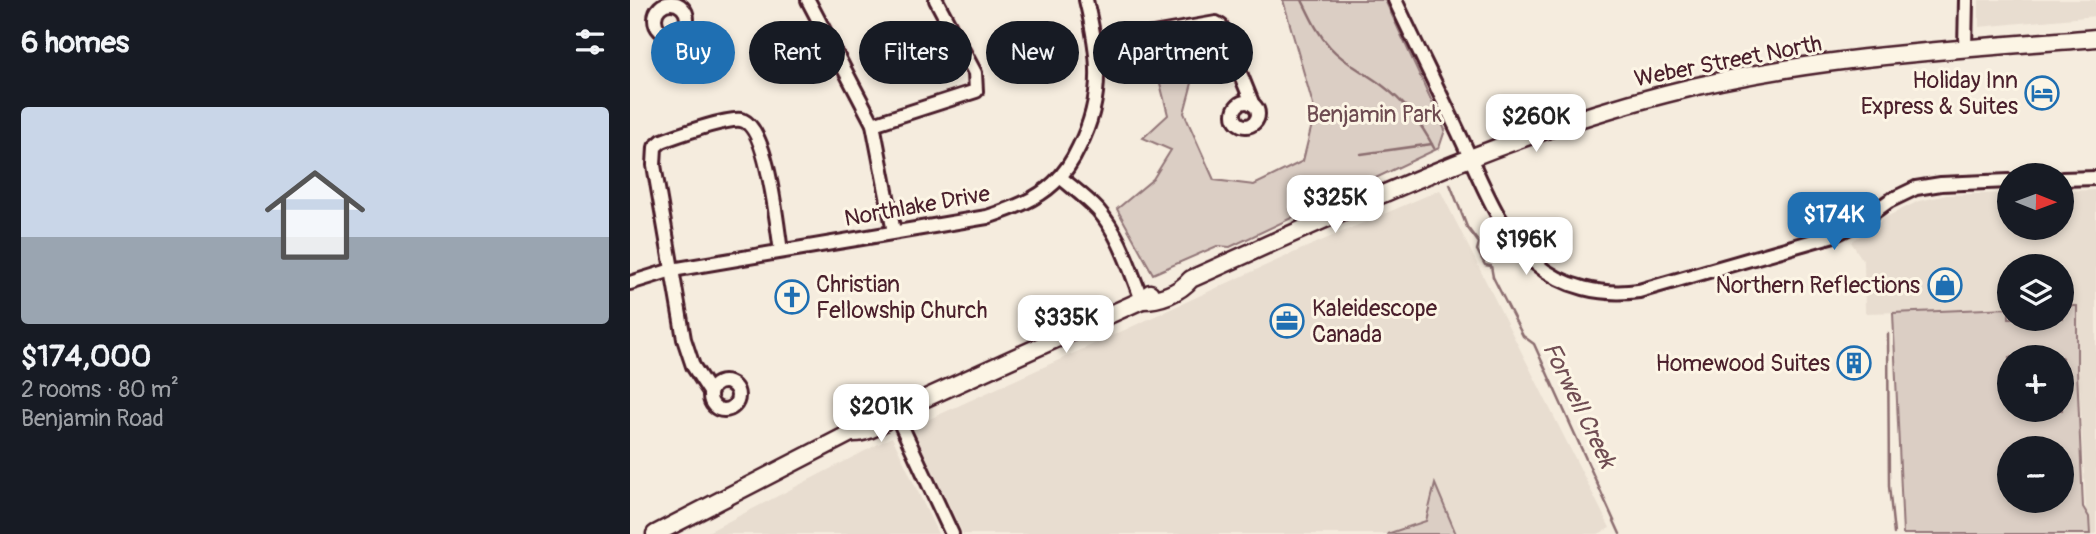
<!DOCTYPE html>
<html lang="en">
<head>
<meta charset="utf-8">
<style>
	:root { --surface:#171b24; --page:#20242c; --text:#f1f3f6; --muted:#9ea1a6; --line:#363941; --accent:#1f6fb2 }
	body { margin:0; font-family:Pangolin,sans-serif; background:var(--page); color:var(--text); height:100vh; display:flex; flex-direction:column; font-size:26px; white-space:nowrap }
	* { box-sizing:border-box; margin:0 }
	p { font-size:23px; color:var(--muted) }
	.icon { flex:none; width:38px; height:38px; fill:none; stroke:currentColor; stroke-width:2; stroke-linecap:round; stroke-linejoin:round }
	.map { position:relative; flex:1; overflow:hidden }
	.drawer { display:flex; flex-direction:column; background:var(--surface); width:630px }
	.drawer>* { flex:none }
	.guide { position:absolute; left:21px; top:21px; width:665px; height:63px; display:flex; gap:14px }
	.needle { width:46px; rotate:91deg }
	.fabs { position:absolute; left:1367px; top:163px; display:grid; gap:14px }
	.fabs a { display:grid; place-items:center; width:77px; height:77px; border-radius:50%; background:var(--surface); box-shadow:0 4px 10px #0003; font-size:35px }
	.price { position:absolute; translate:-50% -60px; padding:0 16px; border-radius:14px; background:#fff; color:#222; font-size:23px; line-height:46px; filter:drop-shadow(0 2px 4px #0008) }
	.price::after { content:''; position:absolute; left:50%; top:42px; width:21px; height:16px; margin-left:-10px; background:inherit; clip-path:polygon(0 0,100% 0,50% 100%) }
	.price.selected { background:var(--accent); color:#fff }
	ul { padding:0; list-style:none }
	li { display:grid; align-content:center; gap:14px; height:371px; padding:0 21px }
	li+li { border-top:2px solid var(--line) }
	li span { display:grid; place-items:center; height:217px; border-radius:7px; color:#555 }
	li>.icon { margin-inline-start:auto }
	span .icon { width:126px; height:126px; fill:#fffc; stroke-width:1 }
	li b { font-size:30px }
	h2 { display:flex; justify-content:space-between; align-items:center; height:84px; padding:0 21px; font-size:30px }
	.chip { padding:0 24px; border-radius:32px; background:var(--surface); box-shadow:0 4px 10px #0003; font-size:24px; line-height:63px }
	.chip.selected { background:var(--accent); color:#fff }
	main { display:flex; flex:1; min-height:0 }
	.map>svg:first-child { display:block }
</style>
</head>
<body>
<main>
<section class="drawer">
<h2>6 homes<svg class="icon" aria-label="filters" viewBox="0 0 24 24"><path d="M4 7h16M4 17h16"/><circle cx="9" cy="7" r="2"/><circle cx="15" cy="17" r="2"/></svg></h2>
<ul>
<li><span style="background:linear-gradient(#c9d6e8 60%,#9aa5b1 0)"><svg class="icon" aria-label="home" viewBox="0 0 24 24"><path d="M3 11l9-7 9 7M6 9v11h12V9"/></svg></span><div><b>$174,000</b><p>2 rooms · 80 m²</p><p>Benjamin Road</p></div></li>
</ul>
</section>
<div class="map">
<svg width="1466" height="534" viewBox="0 0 1466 534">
	<rect width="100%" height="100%" fill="#f5ecde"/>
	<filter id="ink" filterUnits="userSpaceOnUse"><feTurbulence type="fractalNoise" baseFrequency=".0143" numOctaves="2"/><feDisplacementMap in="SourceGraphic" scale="14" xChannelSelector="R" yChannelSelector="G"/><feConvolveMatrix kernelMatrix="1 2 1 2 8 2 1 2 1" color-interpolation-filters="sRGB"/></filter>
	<g filter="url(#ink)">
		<g fill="#e8ddd0">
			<path d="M1349,0H1466V16L1349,27Z"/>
			<path d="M810,190L980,528L968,534H333L282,427L670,250Z"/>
			<path d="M1466,190V534H1457L1445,307H1432V266H1379V309L1235,313L1234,262L1221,242L1256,217L1289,201L1317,195L1379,193V228H1432V191Z"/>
			<path d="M262,437L308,534H74Z"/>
		</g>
		<g fill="#dbcec4" stroke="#927678" stroke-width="2" fill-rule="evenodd">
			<path d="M653,0H755L815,130L809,148L600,247L587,246L523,274L487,209L523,179L541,150L513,138L538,115L520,43L548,38L562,83L554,113L584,180L624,185L673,161L685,112Z"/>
			<path d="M1432,306H1447V370L1453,507L1459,517L1460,534H1273L1263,313L1379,308V318H1432ZM1432,357V410H1379V357ZM1432,448V500H1379V448Z"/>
			<path d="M805,484L826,534H757L796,521Z"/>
		</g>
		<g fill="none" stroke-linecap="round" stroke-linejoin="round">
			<g stroke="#8c6e70" stroke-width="2.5">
				<path d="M672,0C680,16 687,33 700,47C715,64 735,72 753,86C776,103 791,123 804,148"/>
				<path d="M731,154L802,144"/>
				<path d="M820,184L837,227L849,243L847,250L855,265L861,266L863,277L893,336L904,344L990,534"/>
				<path d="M1258,334L1259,486L1264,534"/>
			</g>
			<defs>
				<g id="minor">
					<path d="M178,0L243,124L264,232"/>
					<path d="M765,0C787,47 810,93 832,140C851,180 870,233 905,263C934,288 972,296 1009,291L1204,235L1230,222L1259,201L1286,188L1311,184L1379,181"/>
					<circle cx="41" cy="19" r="16"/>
					<path d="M465,44L586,23L591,26L623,105"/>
					<path d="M1335,49L1336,0"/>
					<circle cx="616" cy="114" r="12"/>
					<path d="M243,124L346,91L345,73L306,0"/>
					<path d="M430,177C443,188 457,198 468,210C490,235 500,270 512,300"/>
					<path d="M1432,179L1466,178"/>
					<path d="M0,283L42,270L357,217C381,209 406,200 424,183C435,173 443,160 449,147C475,96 469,54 456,0"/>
					<circle cx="94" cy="396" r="14"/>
					<path d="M80,392L63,366L54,339L24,165L25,147L32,141C49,135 95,118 111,120C138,125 147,227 151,251"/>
					<path d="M265,412L322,534"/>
				</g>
				<g id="major">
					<path d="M512,300C530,300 549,293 561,279C716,210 870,136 1035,94C1175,57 1322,50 1466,38"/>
					<path d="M221,433C237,434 254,424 265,412L512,300L520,293"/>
					<path d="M25,534L221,433L226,426"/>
				</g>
			</defs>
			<use href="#minor" stroke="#4a1f2b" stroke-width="18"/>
			<use href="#major" stroke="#4a1f2b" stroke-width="21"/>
			<use href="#minor" stroke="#fcf5e5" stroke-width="12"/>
			<use href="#major" stroke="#fcf5e5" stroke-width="16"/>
		</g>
	</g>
	<defs>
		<symbol id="hotel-ring" viewBox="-11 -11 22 22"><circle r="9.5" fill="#fcf5e5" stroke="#1f6fb2" stroke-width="1.5"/><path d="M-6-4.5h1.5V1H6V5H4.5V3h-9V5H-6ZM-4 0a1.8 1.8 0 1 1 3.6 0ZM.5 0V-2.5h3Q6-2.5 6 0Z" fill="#1f6fb2"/></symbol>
		<symbol id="shop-ring" viewBox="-11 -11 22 22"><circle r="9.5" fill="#fcf5e5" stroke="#1f6fb2" stroke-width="1.5"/><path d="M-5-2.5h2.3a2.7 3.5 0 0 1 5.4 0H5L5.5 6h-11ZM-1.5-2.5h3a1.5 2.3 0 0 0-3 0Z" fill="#1f6fb2"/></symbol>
		<symbol id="church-ring" viewBox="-11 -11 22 22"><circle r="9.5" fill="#fcf5e5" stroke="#1f6fb2" stroke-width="1.5"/><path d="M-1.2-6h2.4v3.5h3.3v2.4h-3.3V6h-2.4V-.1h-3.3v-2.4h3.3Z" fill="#1f6fb2"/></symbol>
		<symbol id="office-ring" viewBox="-11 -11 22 22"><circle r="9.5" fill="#fcf5e5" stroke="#1f6fb2" stroke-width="1.5"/><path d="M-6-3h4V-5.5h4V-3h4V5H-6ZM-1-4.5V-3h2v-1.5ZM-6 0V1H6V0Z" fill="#1f6fb2"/></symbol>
		<symbol id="building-ring" viewBox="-11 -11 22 22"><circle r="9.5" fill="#fcf5e5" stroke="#1f6fb2" stroke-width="1.5"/><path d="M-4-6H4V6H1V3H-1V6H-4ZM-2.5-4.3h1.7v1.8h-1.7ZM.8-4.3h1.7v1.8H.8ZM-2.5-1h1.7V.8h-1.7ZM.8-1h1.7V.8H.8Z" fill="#1f6fb2"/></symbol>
	</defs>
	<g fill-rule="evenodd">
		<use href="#hotel-ring" x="1393" y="74" width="38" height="38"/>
		<use href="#shop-ring" x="1296" y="266" width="38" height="38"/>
		<use href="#church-ring" x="143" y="278" width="38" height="38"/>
		<use href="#office-ring" x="638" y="302" width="38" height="38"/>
		<use href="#building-ring" x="1205" y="344" width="38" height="38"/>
	</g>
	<g text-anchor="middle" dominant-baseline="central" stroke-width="6" stroke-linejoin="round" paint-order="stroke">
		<g font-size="23" fill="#4a1f2b" stroke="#fcf5e5">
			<text transform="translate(1098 61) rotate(-11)">Weber Street North</text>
			<text transform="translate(287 206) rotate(-10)">Northlake Drive</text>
		</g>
		<g font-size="23" fill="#4a1f2b" stroke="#fcf5e5" text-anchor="end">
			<text x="1388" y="80">Holiday Inn<tspan x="1388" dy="26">Express &amp; Suites</tspan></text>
			<text x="186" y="284" text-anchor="start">Christian<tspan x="186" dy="26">Fellowship Church</tspan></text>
			<text x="1290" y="285">Northern Reflections</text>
			<text x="682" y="308" text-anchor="start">Kaleidescope<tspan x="682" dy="26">Canada</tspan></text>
			<text x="1200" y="363">Homewood Suites</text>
		</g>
		<g font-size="23" fill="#6e4b51" stroke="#fcf5e5">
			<text x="744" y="114">Benjamin Park</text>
		</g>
		<g font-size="24" font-style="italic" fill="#704d53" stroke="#fcf5e5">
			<text transform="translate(949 405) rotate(64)">Forwell Creek</text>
		</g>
	</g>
</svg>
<div class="fabs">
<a><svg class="needle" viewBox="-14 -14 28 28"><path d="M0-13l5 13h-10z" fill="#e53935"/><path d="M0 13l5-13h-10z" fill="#9ea1a6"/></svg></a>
<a><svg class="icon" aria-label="layers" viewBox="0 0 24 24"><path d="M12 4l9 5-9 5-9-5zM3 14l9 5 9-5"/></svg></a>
<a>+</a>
<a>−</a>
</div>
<b class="price" style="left:906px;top:154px">$260K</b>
<b class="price" style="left:705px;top:235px">$325K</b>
<b class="price selected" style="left:1204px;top:252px">$174K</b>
<b class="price" style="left:896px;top:277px">$196K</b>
<b class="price" style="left:436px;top:355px">$335K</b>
<b class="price" style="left:251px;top:444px">$201K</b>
<div class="guide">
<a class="chip selected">Buy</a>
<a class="chip">Rent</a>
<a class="chip">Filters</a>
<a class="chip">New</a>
<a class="chip">Apartment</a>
</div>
</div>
</main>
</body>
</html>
